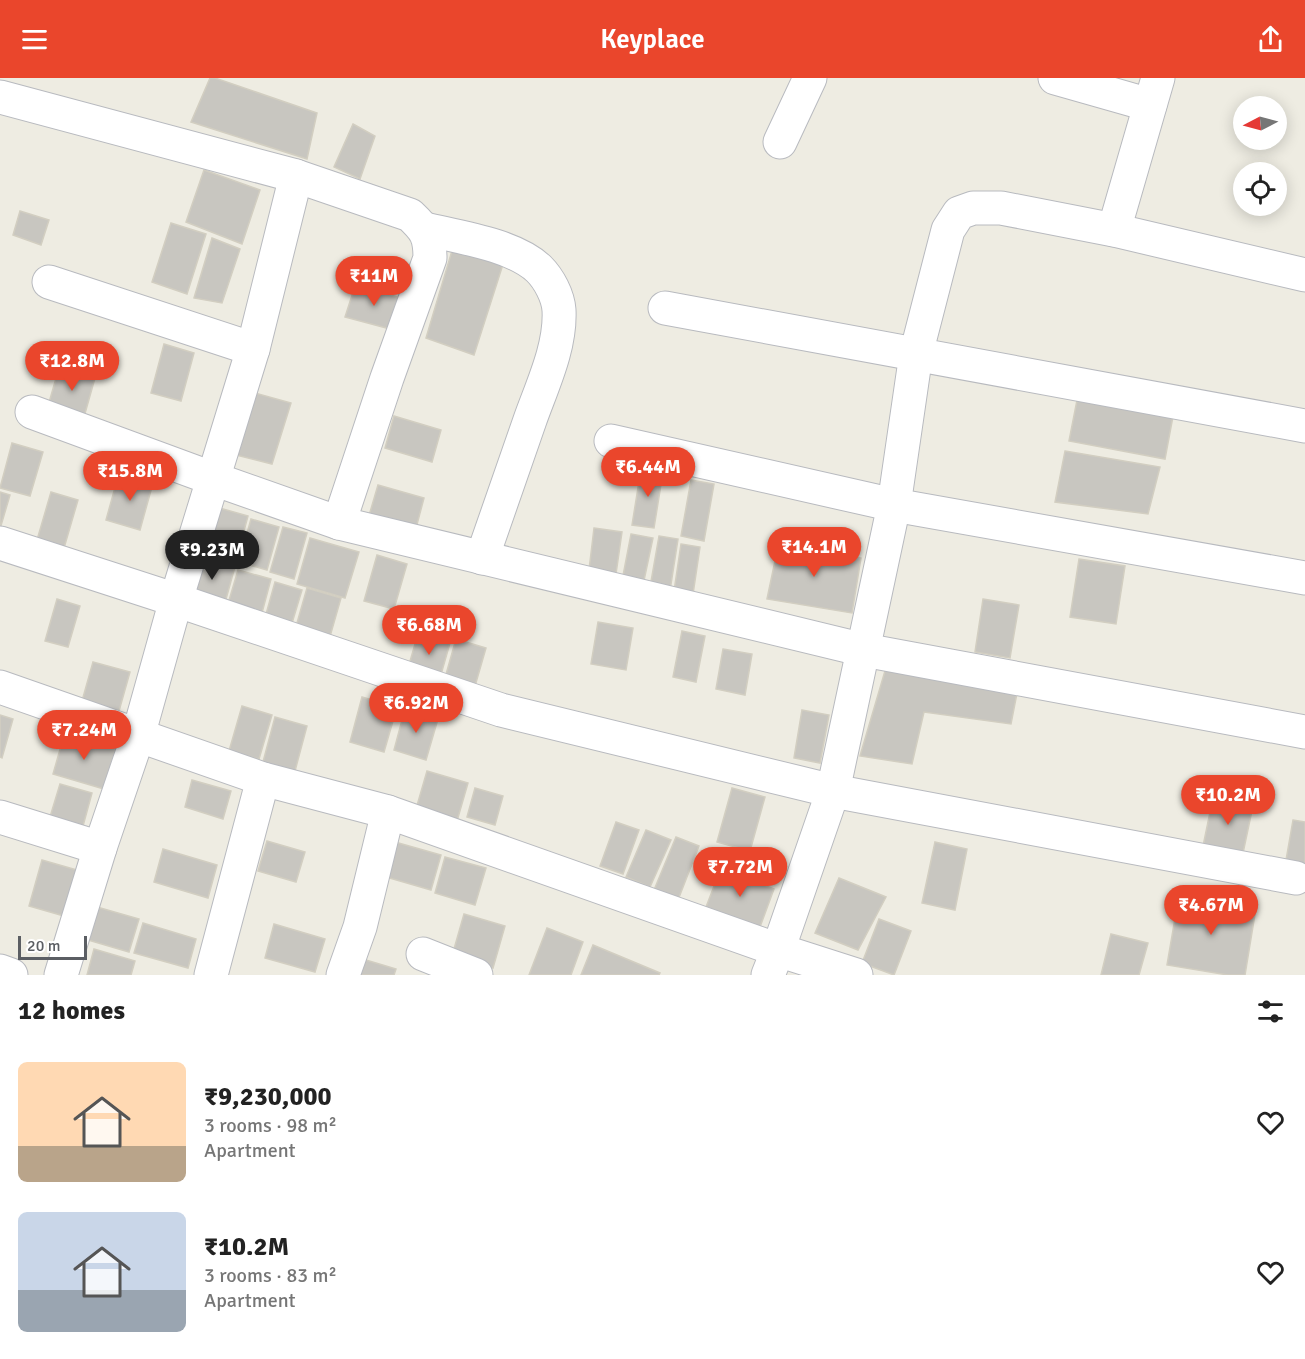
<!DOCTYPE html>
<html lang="en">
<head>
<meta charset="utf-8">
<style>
	:root { --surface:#fff; --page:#f2f2f2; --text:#222; --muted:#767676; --accent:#ea462c }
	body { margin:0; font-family:Signika,sans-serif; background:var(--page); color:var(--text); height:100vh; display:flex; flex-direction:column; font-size:22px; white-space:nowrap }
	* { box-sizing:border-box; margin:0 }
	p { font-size:20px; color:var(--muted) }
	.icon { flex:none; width:33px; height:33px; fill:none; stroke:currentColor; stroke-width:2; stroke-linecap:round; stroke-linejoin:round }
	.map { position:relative; height:897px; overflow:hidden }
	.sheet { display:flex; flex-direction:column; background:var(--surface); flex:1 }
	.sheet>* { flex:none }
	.needle { width:39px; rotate:264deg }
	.fabs { position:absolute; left:1233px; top:18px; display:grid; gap:12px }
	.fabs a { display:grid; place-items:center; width:54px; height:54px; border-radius:50%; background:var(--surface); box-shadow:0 3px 15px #0003; font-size:30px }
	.scale { position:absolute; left:18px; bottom:15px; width:69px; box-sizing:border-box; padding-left:6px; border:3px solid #5b5e63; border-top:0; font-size:16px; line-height:21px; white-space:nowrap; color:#5b5e63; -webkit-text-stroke:4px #fff; paint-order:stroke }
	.price { position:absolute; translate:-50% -51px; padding:0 14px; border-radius:21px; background:var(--accent); color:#fff; font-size:20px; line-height:39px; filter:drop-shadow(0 2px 3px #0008) }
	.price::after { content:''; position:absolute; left:50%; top:36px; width:18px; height:14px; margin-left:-9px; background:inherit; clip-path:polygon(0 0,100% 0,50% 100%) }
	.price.on { background:#222; color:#fff }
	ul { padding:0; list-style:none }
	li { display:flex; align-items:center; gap:18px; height:150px; padding:0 18px }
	li span { display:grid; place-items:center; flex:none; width:168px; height:120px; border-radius:9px; color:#555 }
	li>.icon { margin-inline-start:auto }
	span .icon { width:72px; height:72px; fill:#fffc; stroke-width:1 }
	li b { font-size:26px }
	h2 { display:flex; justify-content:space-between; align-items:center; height:72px; padding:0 18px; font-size:26px }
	header { display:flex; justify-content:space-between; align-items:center; height:78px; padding:0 18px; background:var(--accent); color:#fff; font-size:27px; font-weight:600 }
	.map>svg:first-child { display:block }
</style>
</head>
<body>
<header><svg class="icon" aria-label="menu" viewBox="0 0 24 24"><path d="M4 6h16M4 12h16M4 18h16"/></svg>Keyplace<svg class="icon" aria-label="share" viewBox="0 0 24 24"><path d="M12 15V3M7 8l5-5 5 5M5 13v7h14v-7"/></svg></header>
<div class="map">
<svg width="1305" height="897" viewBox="0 0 1305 897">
	<rect width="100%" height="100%" fill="#eeece2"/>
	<g fill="#c8c6c0" stroke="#d2cec1" stroke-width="1.5">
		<path d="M210,0H215L317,35L307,81L191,44Z"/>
		<path d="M353,46L375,58L360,101L334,89Z"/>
		<path d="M204,92L260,112L242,166L186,144Z"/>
		<path d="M20,133L49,142L41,167L13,157Z"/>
		<path d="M171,145L206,156L187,216L152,204Z"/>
		<path d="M212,160L240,171L222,225L194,220Z"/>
		<path d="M454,166L505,180L474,277L426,260Z"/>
		<path d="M356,205L403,221L394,252L345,239Z"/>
		<path d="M164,266L194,275L181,323L151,315Z"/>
		<path d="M59,290L95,300L84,339L48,328Z"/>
		<path d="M251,314L291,325L272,386L232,376Z"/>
		<path d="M1078,317L1174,333L1165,381L1069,363Z"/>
		<path d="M394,338L441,352L432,384L385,370Z"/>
		<path d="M12,365L43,374L30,418L0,410Z"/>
		<path d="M1065,373L1160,389L1148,436L1055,424Z"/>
		<path d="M641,391L663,394L654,450L632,447Z"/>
		<path d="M119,395L153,405L140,452L106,442Z"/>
		<path d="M691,402L714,406L704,463L681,458Z"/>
		<path d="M378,407L424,420L415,454L368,441Z"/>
		<path d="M0,414L10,417L0,451Z"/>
		<path d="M51,414L78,422L64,470L37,462Z"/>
		<path d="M216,429L248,438L236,482L204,473Z"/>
		<path d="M251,441L279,449L267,492L239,484Z"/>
		<path d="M283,449L307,455L294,501L270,494Z"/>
		<path d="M594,450L622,454L616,496L589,492Z"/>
		<path d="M631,456L653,460L642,512L621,508Z"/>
		<path d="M659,458L678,461L669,519L649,515Z"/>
		<path d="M310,460L359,474L345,520L297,506Z"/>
		<path d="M779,464L861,480L852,535L767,521Z"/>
		<path d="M681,466L700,469L692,523L673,520Z"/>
		<path d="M200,475L236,485L223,532L187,521Z"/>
		<path d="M377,477L407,486L394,531L364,523Z"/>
		<path d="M1079,481L1125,488L1116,546L1070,539Z"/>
		<path d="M238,492L271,501L259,546L225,536Z"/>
		<path d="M275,504L302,512L289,555L263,547Z"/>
		<path d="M307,510L341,520L327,569L293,559Z"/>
		<path d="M57,521L80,528L68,569L45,563Z"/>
		<path d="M983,521L1019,527L1010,580L975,574Z"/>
		<path d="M598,544L633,550L626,592L591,586Z"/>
		<path d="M420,549L452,558L438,607L406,597Z"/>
		<path d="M682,553L705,558L696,604L673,599Z"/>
		<path d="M456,561L486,570L473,615L443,607Z"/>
		<path d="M723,571L752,576L745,617L716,611Z"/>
		<path d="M93,584L130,594L119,633L82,623Z"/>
		<path d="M887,586L1018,610L1011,646L924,634L912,686L860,678Z"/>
		<path d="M362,619L397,629L384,674L350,664Z"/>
		<path d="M242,628L272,637L259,681L229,673Z"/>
		<path d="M405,631L438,641L426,682L394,672Z"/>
		<path d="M802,632L829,637L820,685L794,680Z"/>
		<path d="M0,637L13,641L2,680L0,679Z"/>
		<path d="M275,639L307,648L295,693L263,684Z"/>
		<path d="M65,654L116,669L104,711L53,696Z"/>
		<path d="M427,693L468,705L457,743L416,731Z"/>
		<path d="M192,702L231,713L223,741L185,729Z"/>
		<path d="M60,706L92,715L83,748L50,739Z"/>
		<path d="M475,710L503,718L495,747L467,739Z"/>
		<path d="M732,710L765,719L750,773L717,764Z"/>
		<path d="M1214,715L1254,723L1242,780L1202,773Z"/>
		<path d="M1293,742L1305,744V792L1285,788Z"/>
		<path d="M616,744L639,752L623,796L600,788Z"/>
		<path d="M646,752L671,762L650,809L626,799Z"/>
		<path d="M676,759L699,768L678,822L654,812Z"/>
		<path d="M267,763L305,774L296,804L258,793Z"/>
		<path d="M395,764L441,777L431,812L386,799Z"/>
		<path d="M935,764L967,771L955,832L922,825Z"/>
		<path d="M163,771L217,787L208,820L154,804Z"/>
		<path d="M445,779L486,790L475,827L435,815Z"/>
		<path d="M42,782L77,792L64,838L29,828Z"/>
		<path d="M721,790L774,811L760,849L706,829Z"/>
		<path d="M839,800L886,819L858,872L815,855Z"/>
		<path d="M1179,817L1256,830L1245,897H1228L1167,887Z"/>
		<path d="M97,829L139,841L129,874L88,862Z"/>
		<path d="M464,836L505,848L493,890L452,878Z"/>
		<path d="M879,841L911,853L894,897L862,885Z"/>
		<path d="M143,845L196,861L188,890L134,875Z"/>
		<path d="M274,846L325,861L315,894L265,880Z"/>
		<path d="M547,850L583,864L571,897H529Z"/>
		<path d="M1111,856L1148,865L1139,897H1101Z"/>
		<path d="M593,867L660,895L659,897H581Z"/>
		<path d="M94,871L135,883L131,897H87Z"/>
		<path d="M356,879L396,891L394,897H351Z"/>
	</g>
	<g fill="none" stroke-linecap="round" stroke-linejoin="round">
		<defs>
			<g id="minor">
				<path d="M1055,0L1150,27"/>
				<path d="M0,19L296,98L253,271L176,522L138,658L100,770L61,897"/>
				<path d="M780,64L810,0"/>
				<path d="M296,98L410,137C426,152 430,158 430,180L387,300L339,445"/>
				<path d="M425,151C459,159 514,167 539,191C549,201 558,218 559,232C561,269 542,308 530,342C514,388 498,434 482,480"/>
				<path d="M1114,152L1158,0"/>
				<path d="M49,204L253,271"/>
				<path d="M665,230L1305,348"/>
				<path d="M32,334L214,401L339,445L864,572L1305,654"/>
				<path d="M611,363L894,427L1305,500"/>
				<path d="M0,465L176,522L501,632L833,713L1296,800"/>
				<path d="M0,609L263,701L388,734L778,872L856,897"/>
				<path d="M0,739L100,770"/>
				<path d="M423,876L476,897"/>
				<path d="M0,893L11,897"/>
				<path d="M211,897L263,701"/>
				<path d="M343,897L360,849L388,734"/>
				<path d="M768,897L778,872L833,713L894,427L916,276L948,152L959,135L973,130H1001L1114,152L1305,197"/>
			</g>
		</defs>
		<use href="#minor" stroke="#b8babf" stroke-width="35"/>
		<use href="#minor" stroke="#fff" stroke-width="33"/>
	</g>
</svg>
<div class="fabs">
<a><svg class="needle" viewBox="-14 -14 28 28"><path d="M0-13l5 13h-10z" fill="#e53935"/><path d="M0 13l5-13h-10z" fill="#767676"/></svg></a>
<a><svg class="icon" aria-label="locate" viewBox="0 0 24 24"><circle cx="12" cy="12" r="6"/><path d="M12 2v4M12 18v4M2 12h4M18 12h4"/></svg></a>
</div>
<div class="scale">20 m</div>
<b class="price" style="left:374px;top:229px">₹11M</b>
<b class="price" style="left:72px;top:314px">₹12.8M</b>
<b class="price" style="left:648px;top:420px">₹6.44M</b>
<b class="price" style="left:130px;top:424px">₹15.8M</b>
<b class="price" style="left:814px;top:500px">₹14.1M</b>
<b class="price on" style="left:212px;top:503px">₹9.23M</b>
<b class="price" style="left:429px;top:578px">₹6.68M</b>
<b class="price" style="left:416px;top:656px">₹6.92M</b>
<b class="price" style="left:84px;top:683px">₹7.24M</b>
<b class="price" style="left:1228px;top:748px">₹10.2M</b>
<b class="price" style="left:740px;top:820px">₹7.72M</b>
<b class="price" style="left:1211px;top:858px">₹4.67M</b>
</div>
<section class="sheet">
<h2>12 homes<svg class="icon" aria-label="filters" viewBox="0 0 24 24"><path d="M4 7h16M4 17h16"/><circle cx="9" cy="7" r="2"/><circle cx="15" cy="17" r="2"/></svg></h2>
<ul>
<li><span style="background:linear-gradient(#ffd9b3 70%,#b9a48a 0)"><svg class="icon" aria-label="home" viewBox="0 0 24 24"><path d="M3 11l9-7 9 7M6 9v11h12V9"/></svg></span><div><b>₹9,230,000</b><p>3 rooms · 98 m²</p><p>Apartment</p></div><svg class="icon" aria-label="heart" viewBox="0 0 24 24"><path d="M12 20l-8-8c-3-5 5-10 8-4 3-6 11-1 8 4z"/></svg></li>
<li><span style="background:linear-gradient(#c9d6e8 65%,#9aa5b1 0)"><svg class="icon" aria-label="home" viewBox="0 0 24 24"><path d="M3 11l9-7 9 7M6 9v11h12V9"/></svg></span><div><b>₹10.2M</b><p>3 rooms · 83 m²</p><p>Apartment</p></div><svg class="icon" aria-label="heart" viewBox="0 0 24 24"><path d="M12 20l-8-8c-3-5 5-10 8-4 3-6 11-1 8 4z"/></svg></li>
</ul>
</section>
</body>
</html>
